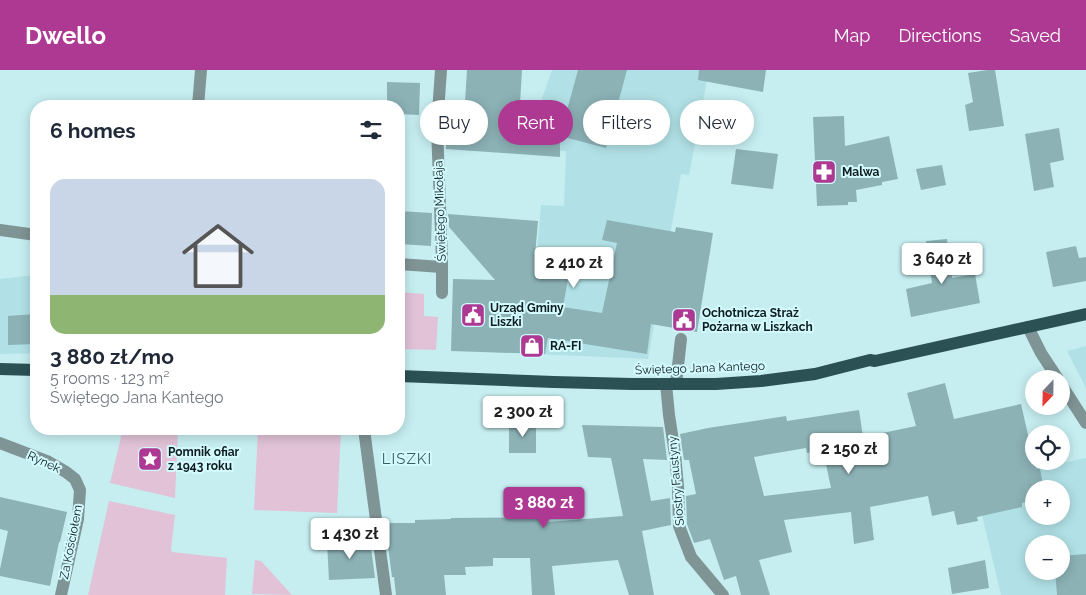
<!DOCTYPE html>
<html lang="en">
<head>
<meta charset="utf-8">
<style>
	:root { --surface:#fff; --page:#f6f6f7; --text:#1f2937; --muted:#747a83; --line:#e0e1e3; --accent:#ad3992 }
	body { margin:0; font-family:Raleway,sans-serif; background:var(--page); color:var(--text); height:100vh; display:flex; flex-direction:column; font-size:19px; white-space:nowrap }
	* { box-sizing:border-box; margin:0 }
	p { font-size:16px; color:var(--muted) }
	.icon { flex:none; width:28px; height:28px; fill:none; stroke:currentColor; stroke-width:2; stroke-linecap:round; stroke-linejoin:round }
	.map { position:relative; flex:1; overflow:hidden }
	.sheet { position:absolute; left:30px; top:30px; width:375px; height:335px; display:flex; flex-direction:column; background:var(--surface); border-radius:20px; box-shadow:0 2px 12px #0003 }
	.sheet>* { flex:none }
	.hud { position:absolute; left:420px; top:30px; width:475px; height:45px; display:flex; gap:10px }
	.needle { width:32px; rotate:202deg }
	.fabs { position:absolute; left:1025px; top:300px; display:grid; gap:10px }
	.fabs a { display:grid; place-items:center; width:45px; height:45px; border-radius:50%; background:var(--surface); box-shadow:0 2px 12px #0003; font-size:25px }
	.price { position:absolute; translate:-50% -42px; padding:0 11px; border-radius:5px; background:#fff; color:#222; font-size:16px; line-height:32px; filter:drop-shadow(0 1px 2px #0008) }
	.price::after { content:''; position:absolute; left:50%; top:30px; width:15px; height:11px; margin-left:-8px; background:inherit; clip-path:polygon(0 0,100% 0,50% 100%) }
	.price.current { background:var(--accent); color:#fff }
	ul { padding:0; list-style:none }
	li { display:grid; align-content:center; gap:10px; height:265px; padding:0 20px }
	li+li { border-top:1px solid var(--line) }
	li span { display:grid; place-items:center; height:155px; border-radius:15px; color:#555 }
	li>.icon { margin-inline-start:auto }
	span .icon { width:90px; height:90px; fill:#fffc; stroke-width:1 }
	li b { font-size:21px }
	h2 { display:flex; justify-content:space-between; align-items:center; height:60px; padding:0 20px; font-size:21px }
	.pill { padding:0 18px; border-radius:22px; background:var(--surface); box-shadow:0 2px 12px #0003; font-size:18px; line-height:45px }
	.pill.current { background:var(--accent); color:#fff }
	header { display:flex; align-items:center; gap:30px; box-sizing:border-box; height:70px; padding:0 25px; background:var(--accent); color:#fff }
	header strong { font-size:24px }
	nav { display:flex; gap:28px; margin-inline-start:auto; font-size:18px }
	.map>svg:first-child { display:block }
</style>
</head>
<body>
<header>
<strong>Dwello</strong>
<nav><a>Map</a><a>Directions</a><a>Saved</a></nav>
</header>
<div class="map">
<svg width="1086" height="525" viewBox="0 0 1086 525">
	<rect width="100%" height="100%" fill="#c6eef1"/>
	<g fill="#b1e1e6" fill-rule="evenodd">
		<path d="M552,0H709L689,105L681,104L648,289L494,282L495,246L536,192L541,135L564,136L566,81L543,80L541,31Z"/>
		<path d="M36,205V283L0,284V209Z"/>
		<path d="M1086,276V318L1067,281Z"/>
		<path d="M1086,388V525H1001L974,412ZM1034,419H1061V446H1034ZM1034,474H1061V501H1034Z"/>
	</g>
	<g fill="#e1c2d7">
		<path d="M399,222L424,224V246L438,247L436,280L399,279Z"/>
		<path d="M123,359H178L175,428L110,413Z"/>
		<path d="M258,359H341L337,443L254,440Z"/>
		<path d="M109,431L175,445L171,479L172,482L227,488L225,525H88Z"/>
		<path d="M255,490L261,491L292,525L252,524Z"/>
	</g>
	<g fill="#8cb2b6" fill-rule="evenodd">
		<path d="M467,0H522L519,51L560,54V87L446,79V46L464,48Z"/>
		<path d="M578,0H627L606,78L560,66Z"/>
		<path d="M699,0H766L763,22L698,10Z"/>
		<path d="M987,0H995L1004,56L969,61L965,35L973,32L968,3Z"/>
		<path d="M387,12L420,13L419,45L399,44V36H387Z"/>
		<path d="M844,46L845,76L889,66L898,109L882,112V115L856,120L857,132H848V135L817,136L813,47Z"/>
		<path d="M1059,58L1064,90L1050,93L1054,117L1034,121L1025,64Z"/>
		<path d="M736,79L778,84L773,119L731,114Z"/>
		<path d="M942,95L946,115L921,120L916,99Z"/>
		<path d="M399,141L432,143L431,176L399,174Z"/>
		<path d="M448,144L538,151L535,185L571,192L563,237L602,243L617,173L602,170L607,150L675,162L676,157L713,163L697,262L651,254L647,284L548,268L545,284L451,281L453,209L495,210L449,157Z"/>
		<path d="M947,169L952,208L975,204L980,233L911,247L906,219L932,213L926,171Z"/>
		<path d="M1076,176L1079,188L1086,187V211L1053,217L1046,182Z"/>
		<path d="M36,244V274L8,275V246Z"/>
		<path d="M945,313L954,349L1021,334L1034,391L1036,398L1040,399L1044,419H1034V431L1022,433V437L977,447L978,451L957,455L954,441L932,446L928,426L870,437L874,470L854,474L851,442L784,450L792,482L759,490L770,525H741L736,506L724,510L710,469L694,473L687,454L686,426L696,424L689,390H684L680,364L708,358L786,346L787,351L859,340L863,367L916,356L907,323ZM806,378L807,383L823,380L831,418L764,426L754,387Z"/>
		<rect x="509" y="354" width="27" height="29"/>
		<path d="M582,355L663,357L667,390L643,389L651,431L670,428L671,455L642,461L654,525H629L618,490L552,496L555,525H532L530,488H493V496L465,497L466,505H444L446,525H396L394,507H392L387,469H389L388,453H415V450L451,449V448L546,447L547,452L623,446L611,388L588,387Z"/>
		<path d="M0,427L67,442L60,472H59L50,516L0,506V499L8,461L0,459Z"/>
		<path d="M370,470L375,508L329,510L327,472Z"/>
		<path d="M1086,484V525H1057L1055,501H1061V486Z"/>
		<path d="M985,490L989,518L952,524L948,498Z"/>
	</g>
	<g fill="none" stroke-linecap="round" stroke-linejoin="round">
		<g stroke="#7f9495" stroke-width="12">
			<path d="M441,0L437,57L442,189V223"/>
			<path d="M198,36L201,0"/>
			<path d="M0,160L36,165"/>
			<path d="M399,194L441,197"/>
			<path d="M1028,257L1041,283L1058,309"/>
			<path d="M666,314L669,345L675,384L678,416L679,456L691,487L723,525"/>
			<path d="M676,314L681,269"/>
			<path d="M1061,314L1086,353"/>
			<path d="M364,359L386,525"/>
			<path d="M0,373L47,391L66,402L75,409L80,420L78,449L61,525"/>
		</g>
		<g stroke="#2b5155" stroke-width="12">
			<path d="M0,299L36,300"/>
			<path d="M399,306L554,312L632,314H716L761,311L815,304L870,290L875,291L1086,244"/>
		</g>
	</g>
	<defs>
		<symbol id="pharmacy-square" viewBox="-11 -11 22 22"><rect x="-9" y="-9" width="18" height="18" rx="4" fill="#ad3992" stroke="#d3fbff"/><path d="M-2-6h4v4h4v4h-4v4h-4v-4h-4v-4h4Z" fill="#fff"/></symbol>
		<symbol id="civic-square" viewBox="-11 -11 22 22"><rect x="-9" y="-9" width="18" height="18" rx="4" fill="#ad3992" stroke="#d3fbff"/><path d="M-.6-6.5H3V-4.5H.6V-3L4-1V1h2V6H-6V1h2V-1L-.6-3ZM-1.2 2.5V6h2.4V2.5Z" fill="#fff"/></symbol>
		<symbol id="shop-square" viewBox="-11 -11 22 22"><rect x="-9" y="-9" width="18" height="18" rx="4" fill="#ad3992" stroke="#d3fbff"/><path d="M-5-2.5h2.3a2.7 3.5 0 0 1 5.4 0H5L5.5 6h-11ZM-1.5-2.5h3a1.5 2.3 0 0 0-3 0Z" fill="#fff"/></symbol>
		<symbol id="sight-square" viewBox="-11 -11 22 22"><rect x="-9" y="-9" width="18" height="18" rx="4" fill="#ad3992" stroke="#d3fbff"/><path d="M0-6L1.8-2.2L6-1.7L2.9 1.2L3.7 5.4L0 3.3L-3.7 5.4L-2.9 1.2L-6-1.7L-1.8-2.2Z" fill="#fff"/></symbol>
	</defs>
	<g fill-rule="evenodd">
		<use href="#pharmacy-square" x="810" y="88" width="28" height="28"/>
		<use href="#civic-square" x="459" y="231" width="28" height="28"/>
		<use href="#civic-square" x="670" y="236" width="28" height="28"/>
		<use href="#shop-square" x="518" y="262" width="28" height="28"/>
		<use href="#sight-square" x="136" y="375" width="28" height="28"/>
	</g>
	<g text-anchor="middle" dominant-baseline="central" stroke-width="4" stroke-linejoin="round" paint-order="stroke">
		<g font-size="12" font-weight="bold" fill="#0f1d1f" stroke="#d3fbff" text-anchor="start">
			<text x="842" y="102">Malwa</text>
			<text x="490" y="238">Urząd Gminy<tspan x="490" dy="14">Liszki</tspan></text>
			<text x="702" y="243">Ochotnicza Straż<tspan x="702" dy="14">Pożarna w Liszkach</tspan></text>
			<text x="550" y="276">RA-FI</text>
			<text x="168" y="382">Pomnik ofiar<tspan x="168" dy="14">z 1943 roku</tspan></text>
		</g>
		<g font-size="12" fill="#0f1d1f" stroke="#d3fbff">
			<text transform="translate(440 141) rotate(-92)">Świętego Mikołaja</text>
			<text transform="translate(700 298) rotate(-2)">Świętego Jana Kantego</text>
			<text transform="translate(44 392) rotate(25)">Rynek</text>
			<text transform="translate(676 411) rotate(-95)">Siostry Faustyny</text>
			<text transform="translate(71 472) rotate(-79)">Za Kościołem</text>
		</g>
		<g font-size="15" letter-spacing="1" fill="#3b5f62" stroke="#d3fbff">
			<text x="407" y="389">LISZKI</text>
		</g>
	</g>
</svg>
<div class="fabs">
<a><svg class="needle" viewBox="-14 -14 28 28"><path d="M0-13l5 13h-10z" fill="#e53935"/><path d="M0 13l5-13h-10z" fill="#747a83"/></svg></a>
<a><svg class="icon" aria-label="locate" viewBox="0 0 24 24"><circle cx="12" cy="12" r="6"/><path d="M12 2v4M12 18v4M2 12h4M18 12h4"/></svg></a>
<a>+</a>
<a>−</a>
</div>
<b class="price" style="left:942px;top:215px">3 640 zł</b>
<b class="price" style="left:574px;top:219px">2 410 zł</b>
<b class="price" style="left:523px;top:368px">2 300 zł</b>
<b class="price" style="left:849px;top:405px">2 150 zł</b>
<b class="price current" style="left:544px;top:459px">3 880 zł</b>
<b class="price" style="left:350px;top:490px">1 430 zł</b>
<div class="hud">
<a class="pill">Buy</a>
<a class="pill current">Rent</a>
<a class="pill">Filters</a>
<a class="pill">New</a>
</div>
<section class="sheet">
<h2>6 homes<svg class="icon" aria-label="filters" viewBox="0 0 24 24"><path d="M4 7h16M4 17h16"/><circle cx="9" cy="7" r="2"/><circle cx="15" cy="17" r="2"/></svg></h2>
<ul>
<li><span style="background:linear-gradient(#c9d6e8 75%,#8fb573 0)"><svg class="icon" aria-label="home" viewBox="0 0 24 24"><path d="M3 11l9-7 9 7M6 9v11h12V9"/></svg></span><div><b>3 880 zł/mo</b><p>5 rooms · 123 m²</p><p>Świętego Jana Kantego</p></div></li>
</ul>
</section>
</div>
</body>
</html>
